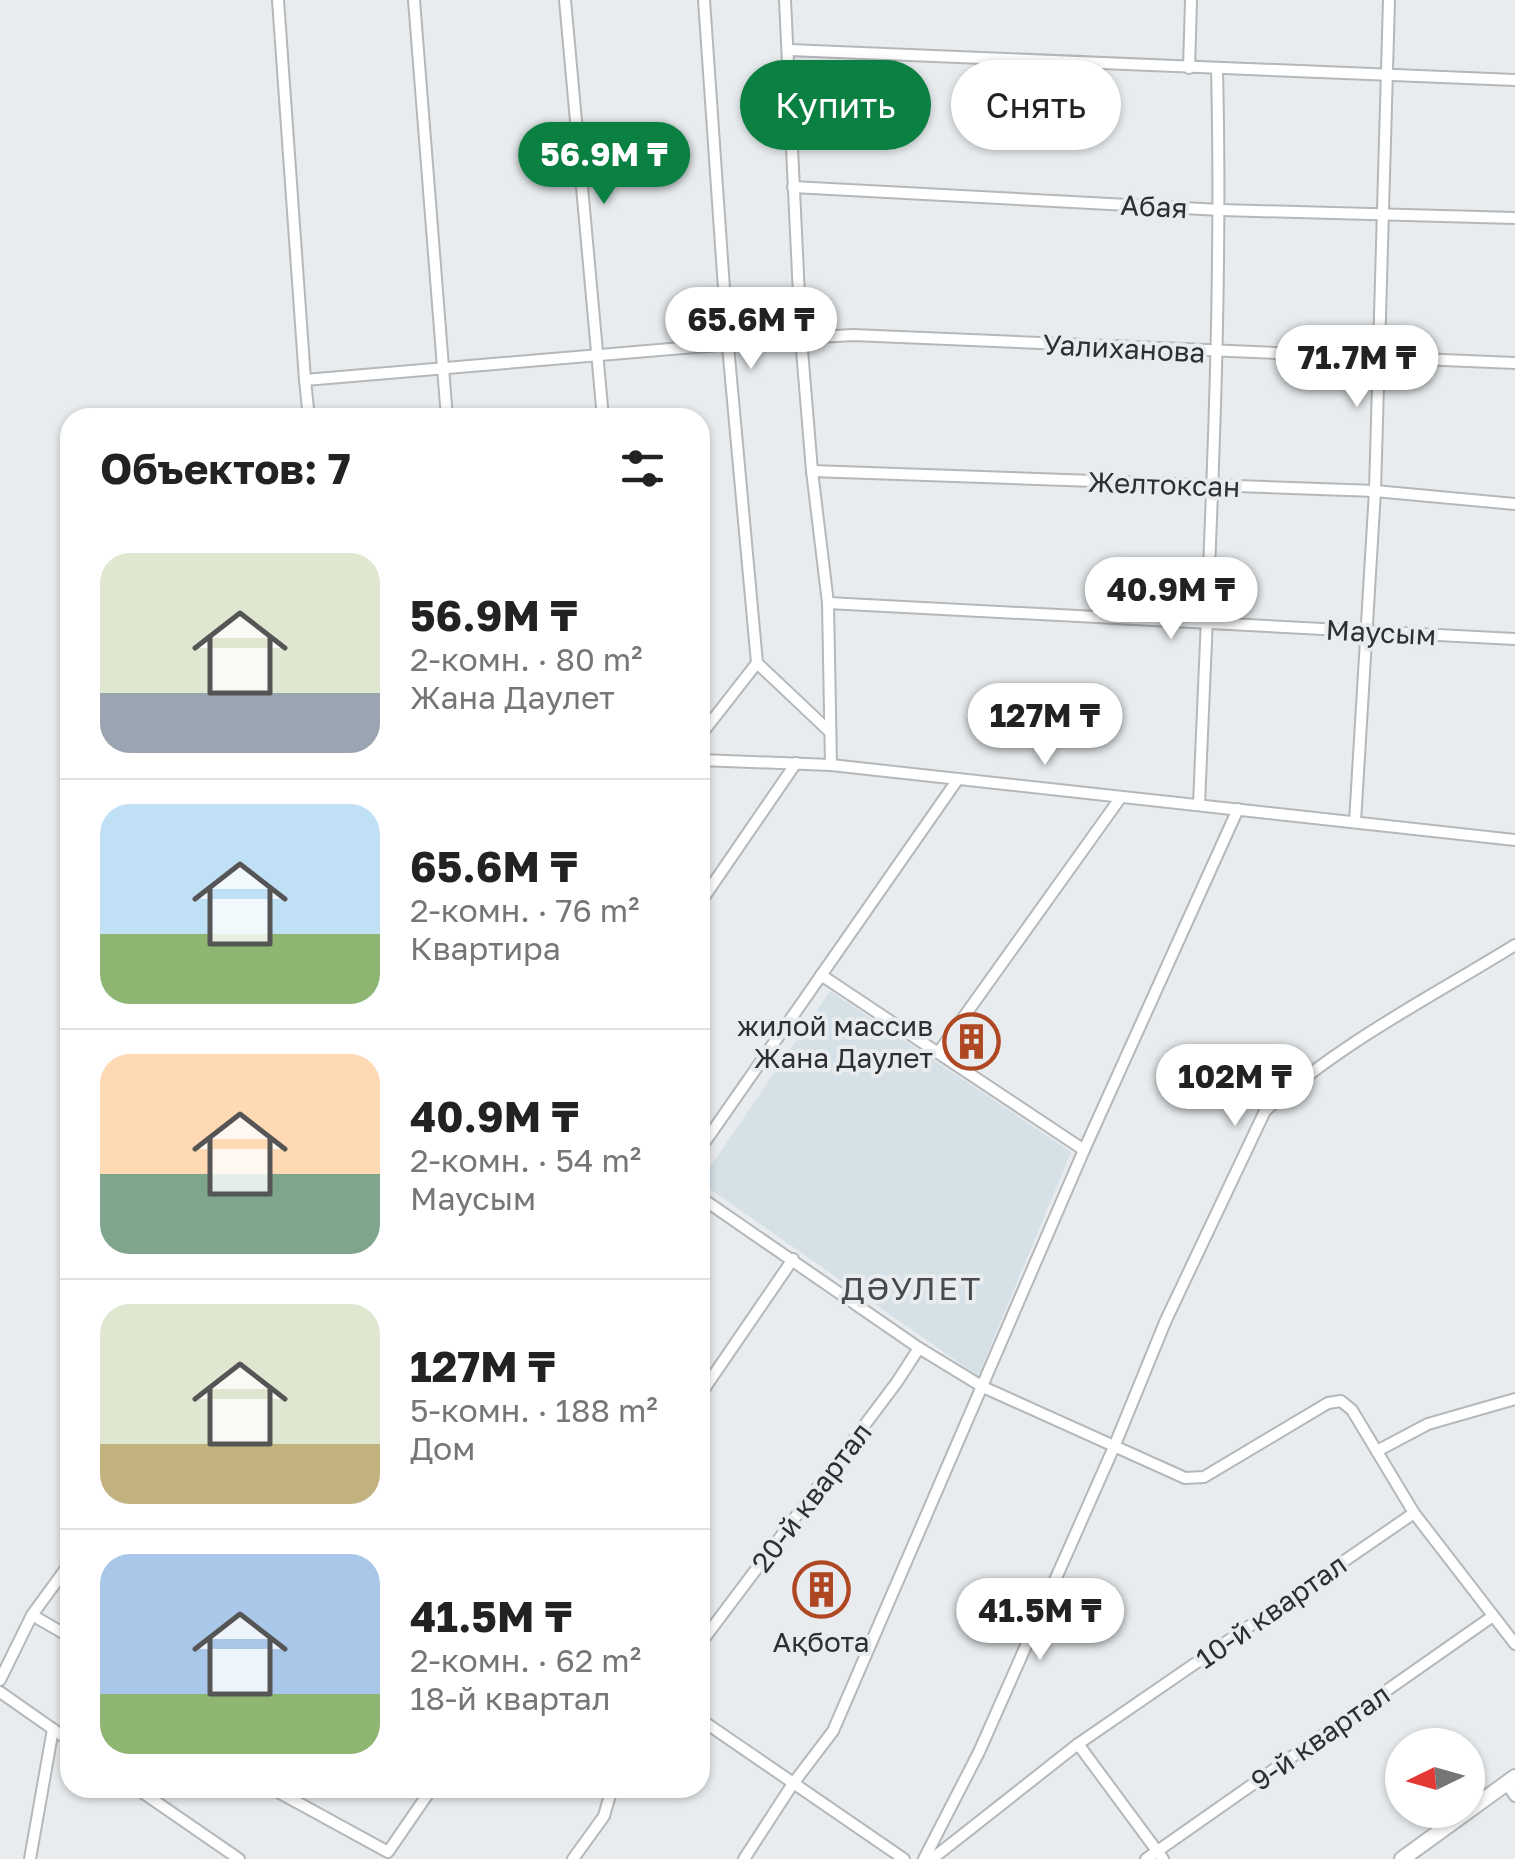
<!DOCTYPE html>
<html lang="ru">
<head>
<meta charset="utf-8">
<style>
	:root { --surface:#fff; --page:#f2f2f2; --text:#222; --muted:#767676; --line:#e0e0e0; --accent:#0b8043 }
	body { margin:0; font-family:"Golos Text",sans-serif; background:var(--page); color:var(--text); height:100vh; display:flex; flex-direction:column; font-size:38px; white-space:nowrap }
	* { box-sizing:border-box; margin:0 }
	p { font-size:32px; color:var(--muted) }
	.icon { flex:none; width:55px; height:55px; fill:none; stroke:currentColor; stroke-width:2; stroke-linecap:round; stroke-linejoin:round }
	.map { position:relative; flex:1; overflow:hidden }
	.details { position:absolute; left:60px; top:408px; width:650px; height:1390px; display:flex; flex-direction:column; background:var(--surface); border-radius:30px; box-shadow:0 2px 8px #0004 }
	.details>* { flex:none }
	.hud { position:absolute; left:740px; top:60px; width:625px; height:90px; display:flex; gap:20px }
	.needle { width:65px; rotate:265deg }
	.fabs { position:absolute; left:1385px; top:1728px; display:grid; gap:20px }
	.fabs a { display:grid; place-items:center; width:100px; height:100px; border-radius:50%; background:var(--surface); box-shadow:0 2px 8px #0004; font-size:50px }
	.price { position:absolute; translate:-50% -85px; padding:0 22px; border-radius:35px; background:#fff; color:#222; font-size:32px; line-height:65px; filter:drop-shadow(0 2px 5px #0008) }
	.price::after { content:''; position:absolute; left:50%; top:60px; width:30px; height:22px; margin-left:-15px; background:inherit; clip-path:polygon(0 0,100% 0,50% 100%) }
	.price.on { background:var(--accent); color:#fff }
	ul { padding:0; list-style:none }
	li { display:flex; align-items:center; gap:30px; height:250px; padding:0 40px }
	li+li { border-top:2px solid var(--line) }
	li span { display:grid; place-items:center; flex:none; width:280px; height:200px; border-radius:30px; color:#555 }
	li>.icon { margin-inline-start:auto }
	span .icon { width:120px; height:120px; fill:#fffc; stroke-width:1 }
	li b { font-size:42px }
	h2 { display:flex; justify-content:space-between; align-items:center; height:120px; padding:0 40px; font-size:42px }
	.pill { padding:0 35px; border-radius:45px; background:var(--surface); box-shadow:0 2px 8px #0004; font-size:35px; line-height:90px }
	.pill.on { background:var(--accent); color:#fff }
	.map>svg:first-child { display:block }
</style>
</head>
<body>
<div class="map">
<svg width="1515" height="1859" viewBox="0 0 1515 1859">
	<rect width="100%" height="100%" fill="#e8ecee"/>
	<path fill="#d6e0e7" d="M830,991L1071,1152L978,1376L700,1182Z"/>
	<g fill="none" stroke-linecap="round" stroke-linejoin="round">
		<defs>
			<g id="street">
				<path d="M278,0L305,380L801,338L785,0"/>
				<path d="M414,0L447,418"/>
				<path d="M565,0L603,418"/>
				<path d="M704,0L728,346L757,663L829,731"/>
				<path d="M789,50L1515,80"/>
				<path d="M1189,68L1191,0"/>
				<path d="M793,187L1221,210L1515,218"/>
				<path d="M1515,363L853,335L801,338L812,471L828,603L831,765L1515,840"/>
				<path d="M305,380L309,418"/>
				<path d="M812,471L1375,491L1515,504"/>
				<path d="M828,603L1515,639"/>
				<path d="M700,736L757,663"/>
				<path d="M700,760L831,765"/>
				<path d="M1199,805C1209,560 1223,315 1217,69"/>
				<path d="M1355,822L1375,491L1389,0"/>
				<path d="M700,903L796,763"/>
				<path d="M938,1053L1121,797"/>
				<path d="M700,1149L958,779"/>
				<path d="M1084,1150L1238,809"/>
				<path d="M700,1197L919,1348L983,1387L1185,1478L1204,1477L1328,1403L1341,1401L1352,1410L1414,1513L1515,1644"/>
				<path d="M700,1395L793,1259"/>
				<path d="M1377,1451L1428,1424L1515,1399"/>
				<path d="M32,1615L70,1637"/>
				<path d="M700,1644L897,1382L919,1348"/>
				<path d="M0,1680L32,1615L70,1563"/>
				<path d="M0,1692L70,1741"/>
				<path d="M700,1719L904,1859"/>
				<path d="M1078,1744L1163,1859"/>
				<path d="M1506,1783L1515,1796"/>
				<path d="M136,1788L239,1859"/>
				<path d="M271,1788L388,1852L432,1788"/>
				<path d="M30,1859L53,1729"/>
				<path d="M573,1859L604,1816L612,1788"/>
				<path d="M744,1859L792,1785L833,1731L1084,1150L821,975"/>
				<path d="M924,1859L979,1752L1114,1447L1166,1320L1265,1111C1338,1044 1431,997 1515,945"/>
				<path d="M932,1859L1078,1744L1414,1513"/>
				<path d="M1146,1859L1493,1616"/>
			</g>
			<path id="secondary" d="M1402,1859L1515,1777"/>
		</defs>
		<use href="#street" stroke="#b4b8ba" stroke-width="14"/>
		<use href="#secondary" stroke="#b4b8ba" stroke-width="18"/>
		<use href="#street" stroke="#fff" stroke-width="10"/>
		<use href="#secondary" stroke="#fff" stroke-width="14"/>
	</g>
	<defs>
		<symbol id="building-ring" viewBox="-11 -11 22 22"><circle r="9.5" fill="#e8ecee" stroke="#ae4722" stroke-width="1.5"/><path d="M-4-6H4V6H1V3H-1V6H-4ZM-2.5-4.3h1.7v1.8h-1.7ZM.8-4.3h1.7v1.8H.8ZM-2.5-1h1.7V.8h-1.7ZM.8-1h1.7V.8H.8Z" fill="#ae4722"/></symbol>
	</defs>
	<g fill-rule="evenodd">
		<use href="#building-ring" x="940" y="1010" width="63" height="63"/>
		<use href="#building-ring" x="790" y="1558" width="63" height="63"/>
	</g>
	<g text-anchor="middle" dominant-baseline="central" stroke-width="8" stroke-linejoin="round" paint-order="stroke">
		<g font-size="28" fill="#2e2f30" stroke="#e8ecee">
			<text transform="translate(1154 206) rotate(3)">Абая</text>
			<text transform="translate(1124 348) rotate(3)">Уалиханова</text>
			<text transform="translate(1164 484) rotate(2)">Желтоксан</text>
			<text transform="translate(1381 632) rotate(3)">Маусым</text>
			<text transform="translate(811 1497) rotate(-53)">20-й квартал</text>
			<text transform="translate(1271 1611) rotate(-35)">10-й квартал</text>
			<text transform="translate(1320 1737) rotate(-35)">9-й квартал</text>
		</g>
		<g font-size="28" fill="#2e2f30" stroke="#e8ecee" text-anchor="end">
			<text x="933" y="1025">жилой массив<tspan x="933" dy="32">Жана Даулет</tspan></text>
			<text x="821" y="1641" text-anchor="middle">Ақбота</text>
		</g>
		<g font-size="32" letter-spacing="2.5" fill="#474a4c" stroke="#e8ecee">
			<text x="912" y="1288">ДӘУЛЕТ</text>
		</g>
	</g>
</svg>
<div class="fabs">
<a><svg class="needle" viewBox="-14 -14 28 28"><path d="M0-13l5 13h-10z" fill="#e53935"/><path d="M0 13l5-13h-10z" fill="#767676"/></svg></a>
</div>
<b class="price on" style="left:604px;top:207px">56.9M ₸</b>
<b class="price" style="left:751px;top:372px">65.6M ₸</b>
<b class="price" style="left:1357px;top:410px">71.7M ₸</b>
<b class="price" style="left:1171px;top:642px">40.9M ₸</b>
<b class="price" style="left:1045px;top:768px">127M ₸</b>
<b class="price" style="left:1235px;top:1129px">102M ₸</b>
<b class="price" style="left:1040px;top:1663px">41.5M ₸</b>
<div class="hud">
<a class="pill on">Купить</a>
<a class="pill">Снять</a>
</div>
<section class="details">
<h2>Объектов: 7<svg class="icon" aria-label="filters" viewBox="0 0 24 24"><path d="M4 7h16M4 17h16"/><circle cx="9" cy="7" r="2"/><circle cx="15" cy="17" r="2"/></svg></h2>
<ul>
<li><span style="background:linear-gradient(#dfe7d0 70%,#9aa5b1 0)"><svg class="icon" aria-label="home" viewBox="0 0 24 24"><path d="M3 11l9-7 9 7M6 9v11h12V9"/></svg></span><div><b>56.9M ₸</b><p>2-комн. · 80 m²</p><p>Жана Даулет</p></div></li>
<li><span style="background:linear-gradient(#bfe0f5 65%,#8fb573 0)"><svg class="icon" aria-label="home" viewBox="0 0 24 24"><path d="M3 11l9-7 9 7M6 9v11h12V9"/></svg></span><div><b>65.6M ₸</b><p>2-комн. · 76 m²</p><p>Квартира</p></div></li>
<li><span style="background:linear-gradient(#ffd9b3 60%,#7fa58c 0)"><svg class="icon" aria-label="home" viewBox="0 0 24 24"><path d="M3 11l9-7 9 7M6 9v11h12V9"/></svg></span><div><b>40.9M ₸</b><p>2-комн. · 54 m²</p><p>Маусым</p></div></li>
<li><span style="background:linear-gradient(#dfe7d0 70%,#c2b280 0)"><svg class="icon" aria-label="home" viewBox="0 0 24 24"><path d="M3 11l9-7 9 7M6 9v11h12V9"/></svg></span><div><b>127M ₸</b><p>5-комн. · 188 m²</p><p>Дом</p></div></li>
<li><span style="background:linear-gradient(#a9c7e8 70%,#8fb573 0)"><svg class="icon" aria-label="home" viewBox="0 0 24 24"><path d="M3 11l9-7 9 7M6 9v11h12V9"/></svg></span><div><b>41.5M ₸</b><p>2-комн. · 62 m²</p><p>18-й квартал</p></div></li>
</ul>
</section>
</div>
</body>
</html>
